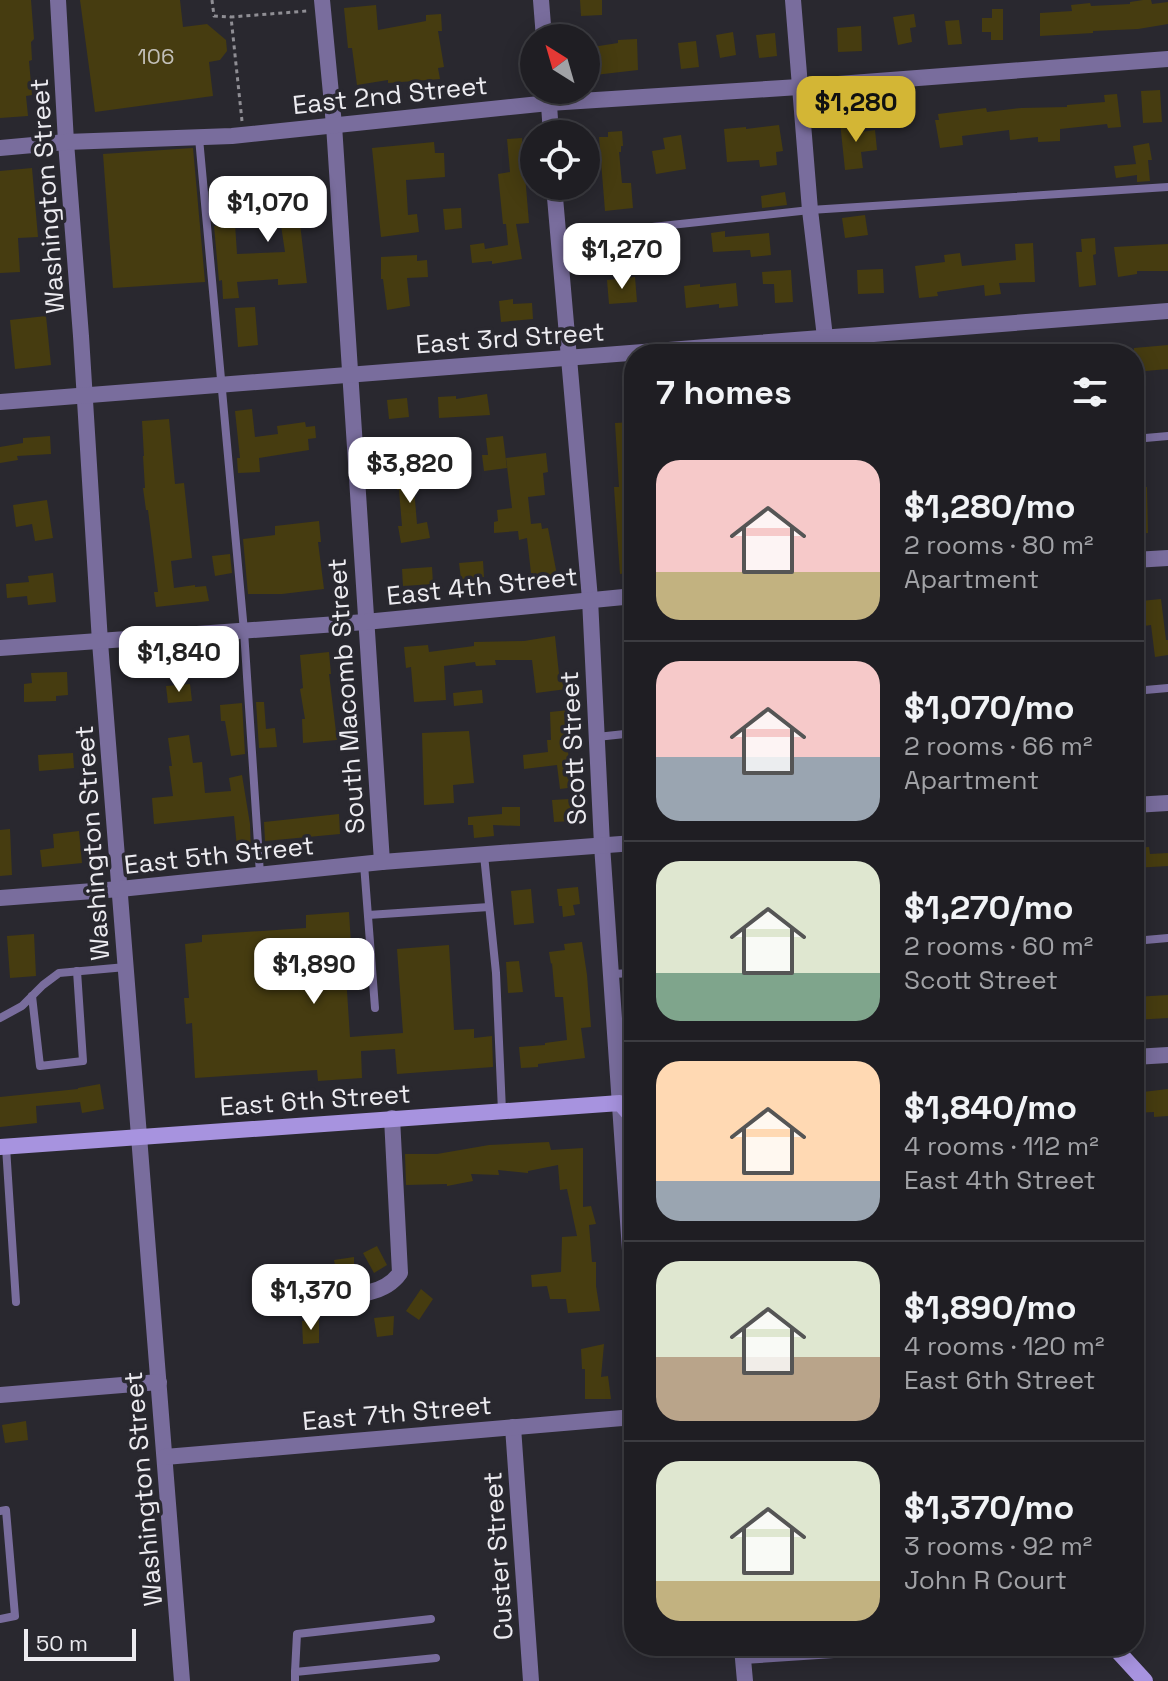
<!DOCTYPE html>
<html lang="en">
<head>
<meta charset="utf-8">
<style>
	:root { --surface:#1f1e23; --page:#27272b; --text:#f1f3f6; --muted:#a1a2a6; --line:#3c3c41; --accent:#d3b635 }
	body { margin:0; font-family:"Space Grotesk",sans-serif; background:var(--page); color:var(--text); height:100vh; display:flex; flex-direction:column; font-size:30px; white-space:nowrap }
	* { box-sizing:border-box; margin:0 }
	p { font-size:26px; color:var(--muted) }
	.icon { flex:none; width:44px; height:44px; fill:none; stroke:currentColor; stroke-width:2; stroke-linecap:round; stroke-linejoin:round }
	.map { position:relative; flex:1; overflow:hidden }
	.side { position:absolute; left:624px; top:344px; width:520px; height:1312px; display:flex; flex-direction:column; background:var(--surface); border-radius:32px; box-shadow:0 4px 20px #0003,0 0 0 2px var(--line) }
	.side>* { flex:none }
	.needle { width:52px; rotate:323deg }
	.buttons { position:absolute; left:520px; top:24px; display:grid; gap:16px }
	.buttons a { display:grid; place-items:center; width:80px; height:80px; border-radius:50%; background:var(--surface); box-shadow:0 4px 20px #0003,0 0 0 2px var(--line); font-size:40px }
	.scale { position:absolute; left:24px; bottom:20px; width:112px; box-sizing:border-box; padding-left:8px; border:4px solid #ecebf0; border-top:0; font-size:22px; line-height:28px; white-space:nowrap; color:#ecebf0; -webkit-text-stroke:6px #29282f; paint-order:stroke }
	.price { position:absolute; translate:-50% -68px; padding:0 18px; border-radius:16px; background:#fff; color:#222; font-size:26px; line-height:52px; filter:drop-shadow(0 2px 4px #0008) }
	.price::after { content:''; position:absolute; left:50%; top:48px; width:24px; height:18px; margin-left:-12px; background:inherit; clip-path:polygon(0 0,100% 0,50% 100%) }
	.price.active { background:var(--accent); color:#111 }
	ul { padding:0; list-style:none }
	li { display:flex; align-items:center; gap:24px; height:200px; padding:0 32px }
	li+li { border-top:2px solid var(--line) }
	li span { display:grid; place-items:center; flex:none; width:224px; height:160px; border-radius:24px; color:#555 }
	li>.icon { margin-inline-start:auto }
	span .icon { width:96px; height:96px; fill:#fffc; stroke-width:1 }
	li b { font-size:34px }
	h2 { display:flex; justify-content:space-between; align-items:center; height:96px; padding:0 32px; font-size:34px }
	.map>svg:first-child { display:block }
</style>
</head>
<body>
<div class="map">
<svg width="1168" height="1681" viewBox="0 0 1168 1681">
	<rect width="100%" height="100%" fill="#29282f"/>
	<g fill="#463c10">
		<path d="M0,0H31L34,39L31,42L32,60L29,61L32,95L26,96L28,116L0,118Z"/>
		<path d="M80,0H180L183,27L207,24L226,40L227,51L220,60L209,62L213,96L95,112Z"/>
		<path d="M580,0H602V15L581,16Z"/>
		<path d="M1143,0H1151L1152,4L1168,2V24L1138,29L1093,31V33L1040,36V13L1072,11L1071,5L1090,3L1091,6L1130,4V2Z"/>
		<path d="M376,5L378,30L426,21V15L441,14L442,31H438L444,67L438,68L440,79L388,83V80L357,85L352,48H348L344,8Z"/>
		<path d="M992,9H1003V40H991V32H982V18H992Z"/>
		<path d="M914,14L916,27L910,28L912,42L898,45L893,17Z"/>
		<path d="M959,20L962,44L948,45L945,21Z"/>
		<path d="M861,26L862,51L838,52L837,28Z"/>
		<path d="M733,32L736,55L720,58L716,35Z"/>
		<path d="M775,33L777,56L759,58L756,35Z"/>
		<path d="M637,39L638,70L586,76V48L618,43V40Z"/>
		<path d="M696,41L699,67L681,69L678,43Z"/>
		<path d="M1160,90L1162,122L1143,123L1141,91Z"/>
		<path d="M1117,94L1121,127L1108,128L1107,124L1060,129V141L1038,142V137L1010,140L1009,130L962,136L963,145L940,148L935,120H939L938,114L986,108L987,112L1021,108L1067,107V105L1105,102L1104,95Z"/>
		<path d="M860,120L861,132L875,130L877,150L861,152L863,168L845,170L840,122Z"/>
		<path d="M779,125L783,151L776,152L777,165L760,167L759,160L727,162L724,129L746,127V129Z"/>
		<path d="M622,131L623,146H621V152H619L622,183H631L633,208L605,211L599,137H608V132Z"/>
		<path d="M681,135L686,169L656,174L652,151L665,149L663,138Z"/>
		<path d="M522,138L529,223L516,224L522,259L492,264V261L472,263L470,245L484,243L485,249L508,245L506,224H503L498,174L510,172L507,139Z"/>
		<path d="M434,142L435,153H444L445,177L406,180L408,215L417,214L419,232L381,237L372,148Z"/>
		<path d="M1149,143L1152,160H1148L1150,181L1137,182V175L1116,178L1114,166L1136,164L1133,146Z"/>
		<path d="M193,148L205,282L113,288L103,154Z"/>
		<path d="M32,168L38,237L18,238L20,272L0,273V171Z"/>
		<path d="M314,181L317,213L299,215L307,283L278,285V279L237,282L239,298L223,299L222,280L219,281L214,226L235,224L237,254L285,252L279,212H277V208L246,212L244,202L270,198V193H275L274,191L297,189V182Z"/>
		<path d="M785,192L787,205L762,208L761,196Z"/>
		<path d="M461,208L462,228L445,230L443,209Z"/>
		<path d="M865,215L868,235L845,238L842,218Z"/>
		<path d="M725,231V237L769,233L771,255L751,257L750,250L713,252L711,233Z"/>
		<path d="M643,235L644,255L608,257L607,239Z"/>
		<path d="M1095,238L1096,254L1093,255L1096,285L1079,287L1076,252H1082L1081,239Z"/>
		<path d="M1033,243L1035,282L999,283L1001,294L985,296L984,285L937,292L938,296L919,298L915,266L945,262L944,255L960,253L962,266L1016,260L1015,244Z"/>
		<path d="M1168,244V271H1137V274L1118,277L1114,247Z"/>
		<path d="M417,255V261L427,260L428,277L407,278L410,306L387,310L383,279H381V257Z"/>
		<path d="M883,269L884,293L858,294L857,270Z"/>
		<path d="M791,270L793,302L775,303L774,284H763L762,272Z"/>
		<path d="M635,277L637,302L609,304L607,280Z"/>
		<path d="M736,283L738,306L719,308V304L686,308L684,286L700,284V287Z"/>
		<path d="M513,299V304L532,303L533,319L501,322L499,301Z"/>
		<path d="M255,307L258,345L238,347L235,308Z"/>
		<path d="M46,316L51,365L15,369L10,320Z"/>
		<path d="M1168,345V369L1134,372V348Z"/>
		<path d="M487,394L490,415L439,418L438,397L456,396V399Z"/>
		<path d="M407,398L409,417L389,419L387,400Z"/>
		<path d="M252,409L255,437L278,434L277,426L305,422L306,427L315,426L316,438L308,439L309,450L259,458L260,472L238,473L237,458H240L235,411Z"/>
		<path d="M169,419L175,484L184,483L192,558L171,561L174,588L195,585V587L206,586L209,601L156,607L154,592H158L148,510H146L143,488H145L143,456H144L142,421Z"/>
		<path d="M634,422V572L620,574L614,487H619L615,423Z"/>
		<path d="M50,436L51,454L17,456L18,460L0,463V447L23,443V438Z"/>
		<path d="M503,436L507,468L484,471L482,455H488L486,438Z"/>
		<path d="M444,440L448,468L430,471L427,442Z"/>
		<path d="M546,453L548,472L543,473L545,495L528,497L531,524L541,523L542,529L548,528L557,575L535,579L533,573H531L527,538L519,540L518,531L494,533V522L498,521L497,510L512,508L506,458Z"/>
		<path d="M423,467L426,486L414,488L417,524L427,522L430,538L401,543L398,526H402L399,490H397L394,471Z"/>
		<path d="M1134,487H1147L1148,533L1134,534Z"/>
		<path d="M47,500L53,538L35,541L32,524L16,527L13,505Z"/>
		<path d="M319,521L321,542H318L324,589L282,594H248L243,539L275,535V526Z"/>
		<path d="M230,554L232,573L215,576L212,556Z"/>
		<path d="M483,561L484,577L461,579L459,563Z"/>
		<path d="M432,567L433,584L403,586L402,569Z"/>
		<path d="M53,573L56,602L28,605L27,596L7,598L6,584L29,582L28,576Z"/>
		<path d="M1161,599L1166,640H1168V655L1155,657L1151,625L1144,626L1141,601Z"/>
		<path d="M555,636L559,674H565L567,689L536,693L532,660H495L496,665L476,666L475,662L444,666L446,700L414,702L411,667L406,668L404,647L428,645L429,652L474,646V642L524,641Z"/>
		<path d="M329,652L331,674H329L337,740L303,743L302,719H305L300,689L303,688L300,655Z"/>
		<path d="M67,672L68,695L56,696V701L24,702V684L32,683L31,673Z"/>
		<path d="M190,684L192,701L168,703L166,686Z"/>
		<path d="M482,690L483,703L454,706L453,693Z"/>
		<path d="M256,702H264L266,729L275,728L277,747L259,748Z"/>
		<path d="M242,703L245,754L231,756L225,721H221L220,705Z"/>
		<path d="M569,710L570,725H566L569,764H573L576,787L560,789L557,765L524,769L523,755L548,752L547,740H551L550,712Z"/>
		<path d="M469,731L474,783L453,785L454,803L424,805L422,733Z"/>
		<path d="M189,735L193,763L202,762L205,793L231,791L229,778L242,775L250,824L251,857L238,858L234,816L154,824L152,798L173,796L169,766H172L168,738Z"/>
		<path d="M73,753L74,768L39,771L38,755Z"/>
		<path d="M570,799L572,821L554,822L552,800Z"/>
		<path d="M502,807H520V826L493,825L494,836L474,838L473,825H468V817L502,814Z"/>
		<path d="M339,814L340,834L265,841L264,822Z"/>
		<path d="M10,829L12,875L0,876V830Z"/>
		<path d="M79,831L82,863L42,867L40,850L54,848L53,834Z"/>
		<path d="M1149,847L1150,854L1168,853V866L1134,868V848Z"/>
		<path d="M578,887L580,904L573,905L575,915L563,917L562,906H559L557,889Z"/>
		<path d="M531,889L534,923L514,925L511,891Z"/>
		<path d="M349,912L351,944L344,945L350,1037L403,1033L397,949L449,945L454,1030L474,1029V1038L492,1036L493,1067L397,1074L395,1049L361,1051L362,1078L318,1081L317,1070L195,1078L192,1023L186,1024L184,998H189L185,944L202,942V935L306,928V915Z"/>
		<path d="M34,934L36,976L10,978L7,936Z"/>
		<path d="M582,942L587,975L591,1027L581,1028L585,1058L538,1064V1067L521,1068L519,1047L545,1045V1043L567,1040L563,997H555L552,963L551,964L549,952L565,950L564,944Z"/>
		<path d="M519,961L523,992L508,993L506,962Z"/>
		<path d="M1168,995V1018L1134,1020V997Z"/>
		<path d="M100,1084L104,1109L82,1113L80,1102L36,1106L37,1123L0,1127V1097L78,1089V1088Z"/>
		<path d="M1168,1089V1116L1154,1117V1112L1134,1113V1093Z"/>
		<path d="M549,1142L551,1150L583,1148V1207L591,1206L596,1224L589,1225L592,1262H596V1286L600,1311L568,1313L566,1299H550L547,1286L532,1287L531,1275L561,1272L562,1237L577,1236L567,1189L560,1190L558,1165L528,1171V1173L498,1170L499,1175L471,1174L473,1181L447,1186V1184L406,1185L405,1154H437L489,1145Z"/>
		<path d="M377,1246L387,1265L374,1273L363,1253Z"/>
		<path d="M354,1257V1274L338,1279L334,1260Z"/>
		<path d="M421,1289L433,1299L419,1320L406,1311Z"/>
		<path d="M394,1316L393,1335L377,1337L374,1318Z"/>
		<path d="M319,1320V1343L303,1344L302,1321Z"/>
		<path d="M604,1344L601,1377L608,1376L611,1399H585V1369H582L581,1349Z"/>
		<path d="M26,1421L28,1440L5,1443L2,1425Z"/>
	</g>
	<g fill="none" stroke-linecap="round" stroke-linejoin="round">
		<g stroke="#8f8e94" stroke-width="3" stroke-dasharray="4 4" stroke-linecap="butt">
			<path d="M212,0L214,16L231,17"/>
			<path d="M242,121L231,17L307,11"/>
		</g>
		<g stroke="#796d9d" stroke-width="8">
			<path d="M199,138L244,631L260,874"/>
			<path d="M559,237L810,210L1168,187"/>
			<path d="M1134,439L1168,436"/>
			<path d="M1134,691L1168,688"/>
			<path d="M597,737L634,733"/>
			<path d="M484,855L496,973L502,1111"/>
			<path d="M364,864L375,1008"/>
			<path d="M368,915L489,907"/>
			<path d="M1134,941L1168,938"/>
			<path d="M611,974L634,973"/>
			<path d="M32,996L40,1066L83,1061L77,971"/>
			<path d="M0,1018L22,1006L43,985L59,973L126,967"/>
			<path d="M6,1147L16,1302"/>
			<path d="M0,1511L6,1510L15,1616L0,1619"/>
			<path d="M295,1672L297,1634L431,1619"/>
			<path d="M295,1681V1672L436,1658"/>
		</g>
		<g stroke="#796d9d" stroke-width="16">
			<path d="M58,0L66,142L81,336L100,642L182,1681"/>
			<path d="M322,0L334,125L382,862"/>
			<path d="M541,0L544,38"/>
			<path d="M793,0L810,210L825,337V354"/>
			<path d="M548,90L551,134"/>
			<path d="M0,148L66,142L232,136L549,103L799,87L1168,59"/>
			<path d="M554,186L590,599L602,845L634,1308"/>
			<path d="M0,402L1168,311"/>
			<path d="M1134,560L1168,558"/>
			<path d="M0,648L365,622L634,596"/>
			<path d="M1134,805L1168,803"/>
			<path d="M0,898L120,889L382,862L634,843"/>
			<path d="M1134,1057L1168,1055"/>
			<path d="M314,1295C343,1294 381,1300 400,1273L392,1118"/>
			<path d="M0,1395L159,1382"/>
			<path d="M513,1427L531,1681"/>
			<path d="M165,1457L634,1417"/>
			<path d="M742,1648L745,1681"/>
			<path d="M743,1656L894,1646"/>
		</g>
		<g stroke="#a793df" stroke-width="16">
			<path d="M0,1147L620,1103L634,1119"/>
			<path d="M1113,1646L1145,1681"/>
		</g>
	</g>
	<g text-anchor="middle" dominant-baseline="central" stroke-width="7" stroke-linejoin="round" paint-order="stroke">
		<g font-size="22" fill="#c2bfb8">
			<text x="156" y="56">106</text>
		</g>
		<g font-size="26" fill="#ecebf0" stroke="#29282f">
			<text transform="translate(390 95) rotate(-6)">East 2nd Street</text>
			<text transform="translate(47 196) rotate(-94)">Washington Street</text>
			<text transform="translate(510 338) rotate(-4)">East 3rd Street</text>
			<text transform="translate(482 586) rotate(-6)">East 4th Street</text>
			<text transform="translate(346 696) rotate(-94)">South Macomb Street</text>
			<text transform="translate(573 748) rotate(-93)">Scott Street</text>
			<text transform="translate(92 843) rotate(-94)">Washington Street</text>
			<text transform="translate(219 855) rotate(-6)">East 5th Street</text>
			<text transform="translate(315 1100) rotate(-4)">East 6th Street</text>
			<text transform="translate(397 1413) rotate(-5)">East 7th Street</text>
			<text transform="translate(143 1489) rotate(-95)">Washington Street</text>
			<text transform="translate(498 1556) rotate(-94)">Custer Street</text>
		</g>
	</g>
</svg>
<div class="buttons">
<a><svg class="needle" viewBox="-14 -14 28 28"><path d="M0-13l5 13h-10z" fill="#e53935"/><path d="M0 13l5-13h-10z" fill="#a1a2a6"/></svg></a>
<a><svg class="icon" aria-label="locate" viewBox="0 0 24 24"><circle cx="12" cy="12" r="6"/><path d="M12 2v4M12 18v4M2 12h4M18 12h4"/></svg></a>
</div>
<div class="scale">50 m</div>
<b class="price active" style="left:856px;top:144px">$1,280</b>
<b class="price" style="left:268px;top:244px">$1,070</b>
<b class="price" style="left:622px;top:291px">$1,270</b>
<b class="price" style="left:410px;top:505px">$3,820</b>
<b class="price" style="left:179px;top:694px">$1,840</b>
<b class="price" style="left:314px;top:1006px">$1,890</b>
<b class="price" style="left:311px;top:1332px">$1,370</b>
<section class="side">
<h2>7 homes<svg class="icon" aria-label="filters" viewBox="0 0 24 24"><path d="M4 7h16M4 17h16"/><circle cx="9" cy="7" r="2"/><circle cx="15" cy="17" r="2"/></svg></h2>
<ul>
<li><span style="background:linear-gradient(#f6c9c9 70%,#c2b280 0)"><svg class="icon" aria-label="home" viewBox="0 0 24 24"><path d="M3 11l9-7 9 7M6 9v11h12V9"/></svg></span><div><b>$1,280/mo</b><p>2 rooms · 80 m²</p><p>Apartment</p></div></li>
<li><span style="background:linear-gradient(#f6c9c9 60%,#9aa5b1 0)"><svg class="icon" aria-label="home" viewBox="0 0 24 24"><path d="M3 11l9-7 9 7M6 9v11h12V9"/></svg></span><div><b>$1,070/mo</b><p>2 rooms · 66 m²</p><p>Apartment</p></div></li>
<li><span style="background:linear-gradient(#dfe7d0 70%,#7fa58c 0)"><svg class="icon" aria-label="home" viewBox="0 0 24 24"><path d="M3 11l9-7 9 7M6 9v11h12V9"/></svg></span><div><b>$1,270/mo</b><p>2 rooms · 60 m²</p><p>Scott Street</p></div></li>
<li><span style="background:linear-gradient(#ffd9b3 75%,#9aa5b1 0)"><svg class="icon" aria-label="home" viewBox="0 0 24 24"><path d="M3 11l9-7 9 7M6 9v11h12V9"/></svg></span><div><b>$1,840/mo</b><p>4 rooms · 112 m²</p><p>East 4th Street</p></div></li>
<li><span style="background:linear-gradient(#dfe7d0 60%,#b9a48a 0)"><svg class="icon" aria-label="home" viewBox="0 0 24 24"><path d="M3 11l9-7 9 7M6 9v11h12V9"/></svg></span><div><b>$1,890/mo</b><p>4 rooms · 120 m²</p><p>East 6th Street</p></div></li>
<li><span style="background:linear-gradient(#dfe7d0 75%,#c2b280 0)"><svg class="icon" aria-label="home" viewBox="0 0 24 24"><path d="M3 11l9-7 9 7M6 9v11h12V9"/></svg></span><div><b>$1,370/mo</b><p>3 rooms · 92 m²</p><p>John R Court</p></div></li>
</ul>
</section>
</div>
</body>
</html>
